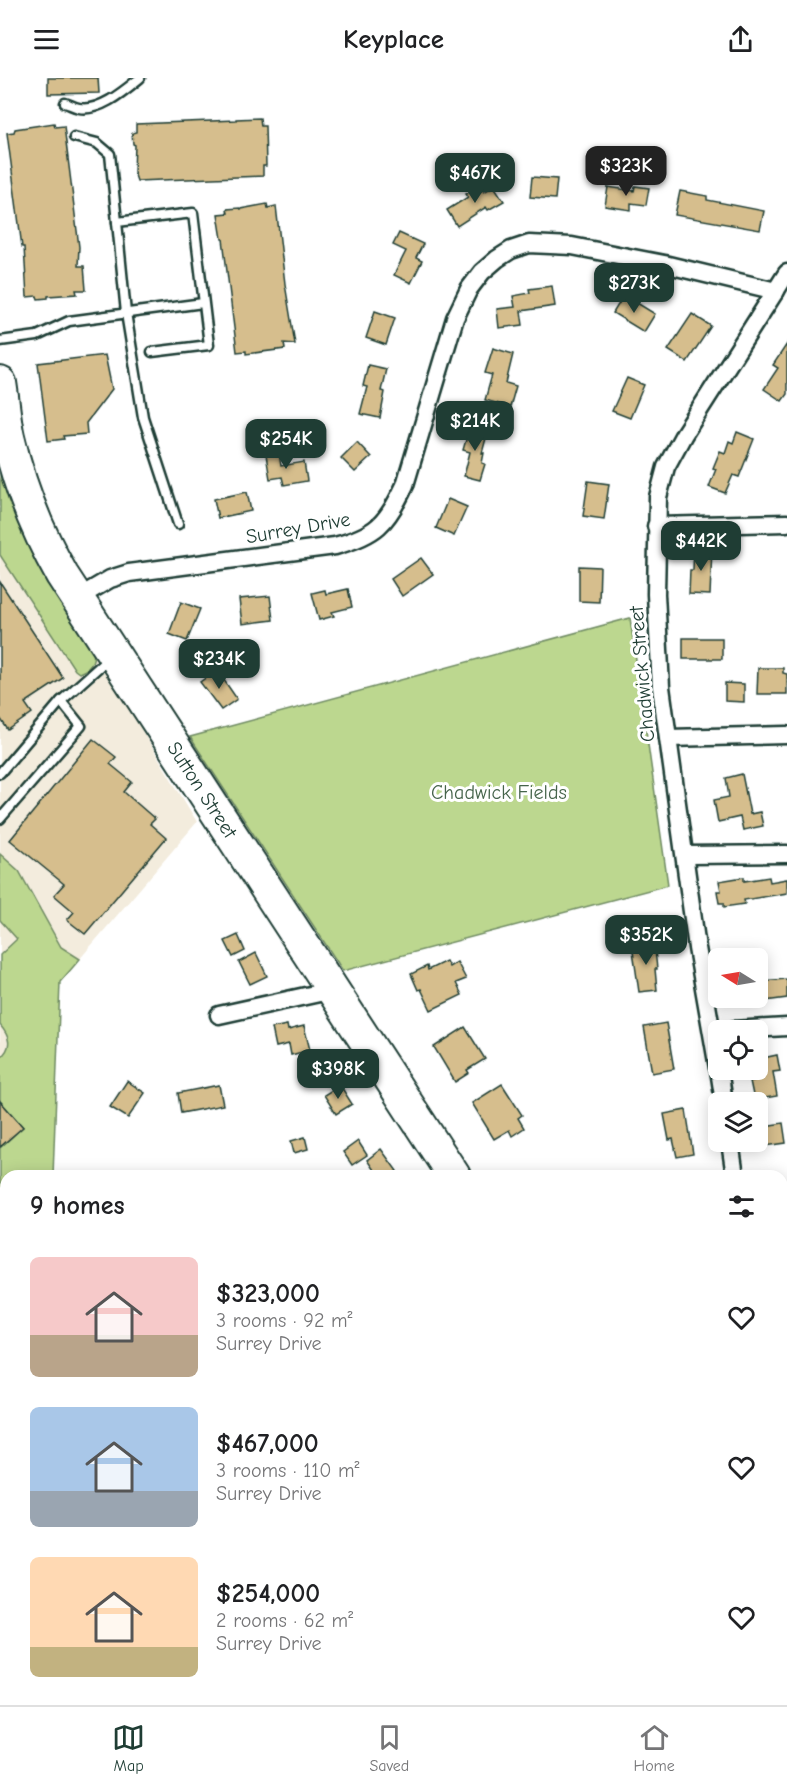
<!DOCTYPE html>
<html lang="en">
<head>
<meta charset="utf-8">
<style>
	:root { --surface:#fff; --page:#f6f6f6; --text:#202124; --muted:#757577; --line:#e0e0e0; --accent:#1f3d34 }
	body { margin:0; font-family:"Comic Neue",sans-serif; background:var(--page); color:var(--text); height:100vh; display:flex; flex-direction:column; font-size:22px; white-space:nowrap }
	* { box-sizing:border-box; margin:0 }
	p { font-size:20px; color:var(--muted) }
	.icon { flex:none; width:33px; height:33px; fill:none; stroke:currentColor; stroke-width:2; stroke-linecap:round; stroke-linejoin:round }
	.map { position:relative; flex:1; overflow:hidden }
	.details { position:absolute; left:0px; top:1092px; width:788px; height:536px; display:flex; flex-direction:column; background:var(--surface); border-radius:18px 18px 0 0; box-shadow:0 3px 15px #0003 }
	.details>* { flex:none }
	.needle { width:39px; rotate:281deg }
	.buttons { position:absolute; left:708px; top:870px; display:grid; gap:12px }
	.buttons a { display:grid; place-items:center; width:60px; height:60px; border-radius:9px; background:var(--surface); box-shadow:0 3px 15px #0003; font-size:30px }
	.price { position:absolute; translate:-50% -51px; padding:0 14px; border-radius:12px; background:var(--accent); color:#fff; font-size:20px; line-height:39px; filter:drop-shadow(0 2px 3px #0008) }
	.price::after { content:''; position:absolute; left:50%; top:36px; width:18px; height:14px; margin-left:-9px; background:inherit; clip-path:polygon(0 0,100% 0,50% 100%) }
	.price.active { background:#222; color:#fff }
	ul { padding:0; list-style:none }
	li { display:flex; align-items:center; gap:18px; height:150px; padding:0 30px }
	li span { display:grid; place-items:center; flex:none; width:168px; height:120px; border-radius:9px; color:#555 }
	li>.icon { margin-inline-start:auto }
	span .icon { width:72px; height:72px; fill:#fffc; stroke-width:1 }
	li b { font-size:26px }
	h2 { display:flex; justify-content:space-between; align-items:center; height:72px; padding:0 30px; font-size:26px }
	header { display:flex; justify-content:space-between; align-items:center; height:78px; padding:0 30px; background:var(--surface); font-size:27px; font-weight:700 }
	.tabs { display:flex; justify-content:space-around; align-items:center; height:84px; border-top:2px solid var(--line); background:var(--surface); font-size:16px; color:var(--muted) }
	.tabs a { display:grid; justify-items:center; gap:3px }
	.tabs .active { color:var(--accent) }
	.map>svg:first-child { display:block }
</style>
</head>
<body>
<header><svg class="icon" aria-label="menu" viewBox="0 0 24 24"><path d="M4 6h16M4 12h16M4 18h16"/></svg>Keyplace<svg class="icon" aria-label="share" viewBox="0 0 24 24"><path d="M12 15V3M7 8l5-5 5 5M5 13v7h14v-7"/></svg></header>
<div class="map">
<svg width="787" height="1627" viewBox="0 0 787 1627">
	<rect width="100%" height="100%" fill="#fff"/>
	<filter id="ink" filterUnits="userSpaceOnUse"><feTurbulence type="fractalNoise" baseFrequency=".0167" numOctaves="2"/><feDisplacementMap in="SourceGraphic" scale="12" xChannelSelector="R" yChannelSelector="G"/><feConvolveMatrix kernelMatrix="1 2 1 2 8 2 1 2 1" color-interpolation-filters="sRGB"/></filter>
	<g filter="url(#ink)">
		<path fill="#f3ecdd" d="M0,390L42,486L197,744L60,904L53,1098H6V1622H324L325,1627H0Z"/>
		<g fill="#bcd78f" stroke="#6e8a62" stroke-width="1.5">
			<path d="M0,390L94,572C94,584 91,591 79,595L75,592L0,477Z"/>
			<path d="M630,540L668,807L343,893L190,659Z"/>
			<path d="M0,776L19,793L61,869L80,881L60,904L53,1098H6V1459L0,1451V1070L23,1049L0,1023V980C13,969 10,959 0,947V877L17,861L0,842Z"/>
			<path d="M0,1493L6,1501V1622H87L91,1627H0Z"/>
			<path d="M122,1622H324L325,1627H126Z"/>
		</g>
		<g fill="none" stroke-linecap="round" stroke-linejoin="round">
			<g stroke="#8f9e9a" stroke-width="42">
				<path d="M0,1470L6,1478"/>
				<path d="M108,1622L112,1627"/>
			</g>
		</g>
		<g fill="#d6be8d" stroke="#1f3d34" stroke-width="1.5">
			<path d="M48,0H98L99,15L48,16Z"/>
			<path d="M260,40L261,48H265L266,88H263V98L137,103L134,94L135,67L133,66L132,55L136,54V46L236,42V41Z"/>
			<path d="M54,45L55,49L64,48L79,169L78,188H84L86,212H76L77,216L48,218V220L38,221L37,218L27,219L24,169H22L7,55L14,54L15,51Z"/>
			<path d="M532,99L557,101L555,121L530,119Z"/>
			<path d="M494,108L504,123L488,132L486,129L457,148L447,132L468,119L466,116L477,110L479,114L483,112L484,114Z"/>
			<path d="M635,108L649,110L646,127L631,125V132L605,128L608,109L634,113Z"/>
			<path d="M680,113L707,118V122L764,133L760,152L675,137Z"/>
			<path d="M267,126L268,130L276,128L285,206L295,266L284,265L285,271L246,276V273L237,274L223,161H222L218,136L228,135L227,131L240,130V131Z"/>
			<path d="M399,155L423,166L416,180L422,183L411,205L394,197L406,173L393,167Z"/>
			<path d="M552,208L555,228L521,233L523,247L499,250L497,231L515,229L513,218L530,215L529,211Z"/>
			<path d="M624,217L655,236L644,254L613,235Z"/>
			<path d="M375,233L395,240L386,267L366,260Z"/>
			<path d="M692,236L711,248L687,284L668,272Z"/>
			<path d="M787,266V316L782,323L764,311L778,290L773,287Z"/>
			<path d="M493,270L513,276L506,305L516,308L510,329L485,322L492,297L485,295Z"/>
			<path d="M105,277L112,311L86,345L87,356L63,358L64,361L48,363L38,285Z"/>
			<path d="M368,287L386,291L381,313L385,314L380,340L360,336L367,309L363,308Z"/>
			<path d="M627,300L644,307L630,340L612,333Z"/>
			<path d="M470,348L488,353L482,375H484L482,385L485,386L480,402L464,398L470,374L463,372Z"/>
			<path d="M737,354L754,361L739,399L733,397L725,415L709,409L716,391L713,390L720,373L725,375L729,363L733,365Z"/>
			<path d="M357,364L371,379L355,394L341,380Z"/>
			<path d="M279,375L281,388L304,384L307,403L284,407L282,399L270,401L266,377Z"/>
			<path d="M588,403L609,406L604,441L583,438Z"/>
			<path d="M247,414L251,433L218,440L214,421Z"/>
			<path d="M448,421L467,429L454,458L436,450Z"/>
			<path d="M694,469L712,470L710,517L689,516L690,492H693Z"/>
			<path d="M421,480L433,496L402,518L391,501Z"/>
			<path d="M579,488L600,489L599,524L579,523Z"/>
			<path d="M0,504L63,600L25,625L32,635L8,652L0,640Z"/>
			<path d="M348,511L352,529L332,534L334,538L319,542L312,515L325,512L326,516Z"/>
			<path d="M270,518L273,542L242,546L239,521Z"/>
			<path d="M181,524L200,531L187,563L169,556Z"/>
			<rect x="683" y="560" width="39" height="21"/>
			<path d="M758,590H783V595L787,596V616H757Z"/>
			<path d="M217,592L237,621L221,632L200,604Z"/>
			<path d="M725,605L744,606V624L725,623Z"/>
			<path d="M93,661L116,679L110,686L132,704L124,714L155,741L150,746L166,760L85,856L67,842L74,834L54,817L64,806L10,762Z"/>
			<path d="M742,696L750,736L760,734L763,748L743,752L740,739L718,744L714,722L729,719L726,700Z"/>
			<path d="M744,799V803L769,799L770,804L787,801V815L744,822L745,826L724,829V825H719L717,813H721L719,803Z"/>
			<path d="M238,857L245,873L233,879L225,863Z"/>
			<path d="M654,863L657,891H655L657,912L639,914L632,866Z"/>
			<path d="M256,875L267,898L250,906L239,884Z"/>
			<path d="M446,883L449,889L457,884L466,901L456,905L462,917L431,932L421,911L418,912L411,896L427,888L428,892Z"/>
			<path d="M787,901V920L758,924V903Z"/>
			<path d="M666,945L674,991L652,995L644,949Z"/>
			<path d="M287,947L288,952L304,948L310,972L291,977L289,966L276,969L272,950Z"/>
			<path d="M465,949L485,981L467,992L469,995L455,1004L434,969Z"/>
			<path d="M777,977L780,993L773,994L777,1018L754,1022L750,1003H753L751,992H758V981Z"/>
			<path d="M127,1003L145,1015L128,1040L110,1029Z"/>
			<path d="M502,1006L522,1037L518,1040L524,1050L512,1058L509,1052L494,1061L472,1025Z"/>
			<path d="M219,1007L223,1027L181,1035L178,1015Z"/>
			<path d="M340,1007L352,1026L336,1036L324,1017Z"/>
			<path d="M0,1023L23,1049L0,1069Z"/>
			<path d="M686,1032L693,1076L677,1079L673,1061L669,1062L664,1036Z"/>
			<path d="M783,1045L786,1065L758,1069V1049Z"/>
			<path d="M305,1059L308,1071L294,1075L291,1063Z"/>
			<path d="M358,1063L367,1077L352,1087L343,1074Z"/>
			<path d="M381,1071L397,1093L390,1098H378L367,1082Z"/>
		</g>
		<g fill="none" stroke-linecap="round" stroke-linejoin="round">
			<defs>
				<g id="lane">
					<path d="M65,25C69,26 74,29 79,30C100,34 125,12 140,0"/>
					<path d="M74,59L97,65L110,76L117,144"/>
					<path d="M0,263L37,258L69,243L203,225"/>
					<path d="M152,274L209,267L193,135L117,144L126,235L143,339L178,446"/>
					<path d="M0,695L61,623L109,580"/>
					<path d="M0,741L81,648L61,623"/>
				</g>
				<g id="street">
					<path d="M656,448L787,445"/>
					<path d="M76,521L110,501L129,495L335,468C376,457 387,446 405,407L455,240L469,211L482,194L497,181L511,172L529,166L572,168L664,186L776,213"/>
					<path d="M668,660L787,657"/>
					<path d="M686,777L787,776"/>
					<path d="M219,937L333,912"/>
					<path d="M732,952L787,949"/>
					<path d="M718,990L697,870L661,609L656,516L658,419L666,389L684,356L787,195"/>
					<path d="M719,992L724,1024"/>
					<path d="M730,1064L735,1098"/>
					<path d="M782,1126H787"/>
					<path d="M782,1313L787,1312"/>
					<path d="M782,1404L786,1432L787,1455"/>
					<path d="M782,1559L787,1537"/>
				</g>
				<path id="secondary" d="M782,1536L787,1537"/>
				<g id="highway">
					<path d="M0,305C3,323 4,341 8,359C19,407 38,455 62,497L454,1098"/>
					<path d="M757,1622L758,1627"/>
				</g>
			</defs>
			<use href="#lane" stroke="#1f3d34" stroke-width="13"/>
			<use href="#street" stroke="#1f3d34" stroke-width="21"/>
			<use href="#secondary" stroke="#1f3d34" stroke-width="28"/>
			<use href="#highway" stroke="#1f3d34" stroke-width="36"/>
			<use href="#lane" stroke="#fff" stroke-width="8"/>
			<use href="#street" stroke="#fff" stroke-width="16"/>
			<use href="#secondary" stroke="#fff" stroke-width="24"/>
			<use href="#highway" stroke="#fff" stroke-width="32"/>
		</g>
	</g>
	<g text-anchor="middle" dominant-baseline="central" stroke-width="6" stroke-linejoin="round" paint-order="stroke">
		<g font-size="20" fill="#1f3d34" stroke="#fff">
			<text transform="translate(298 450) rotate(-10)">Surrey Drive</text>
			<text transform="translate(642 596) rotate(-95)">Chadwick Street</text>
			<text transform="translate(202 712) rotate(57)">Sutton Street</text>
		</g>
		<g font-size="20" fill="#46644b" stroke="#fff">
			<text x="499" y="714">Chadwick Fields</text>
		</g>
	</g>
</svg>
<div class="buttons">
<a><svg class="needle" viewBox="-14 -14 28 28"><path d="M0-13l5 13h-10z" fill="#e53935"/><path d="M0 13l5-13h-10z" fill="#757577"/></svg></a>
<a><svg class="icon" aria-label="locate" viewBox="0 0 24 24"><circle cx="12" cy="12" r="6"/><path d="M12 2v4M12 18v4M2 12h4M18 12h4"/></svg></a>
<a><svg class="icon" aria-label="layers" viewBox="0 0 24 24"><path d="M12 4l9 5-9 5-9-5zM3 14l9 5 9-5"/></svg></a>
</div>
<b class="price active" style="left:626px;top:119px">$323K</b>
<b class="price" style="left:475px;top:126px">$467K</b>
<b class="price" style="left:634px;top:236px">$273K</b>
<b class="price" style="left:475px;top:374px">$214K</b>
<b class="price" style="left:286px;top:392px">$254K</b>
<b class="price" style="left:701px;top:494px">$442K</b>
<b class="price" style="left:219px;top:612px">$234K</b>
<b class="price" style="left:646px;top:888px">$352K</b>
<b class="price" style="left:338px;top:1022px">$398K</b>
<section class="details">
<h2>9 homes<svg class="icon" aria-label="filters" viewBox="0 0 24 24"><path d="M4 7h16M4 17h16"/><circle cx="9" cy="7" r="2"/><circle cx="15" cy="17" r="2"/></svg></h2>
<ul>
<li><span style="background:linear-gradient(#f6c9c9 65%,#b9a48a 0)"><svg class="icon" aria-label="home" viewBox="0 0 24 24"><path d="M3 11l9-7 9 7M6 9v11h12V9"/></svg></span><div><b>$323,000</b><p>3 rooms · 92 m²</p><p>Surrey Drive</p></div><svg class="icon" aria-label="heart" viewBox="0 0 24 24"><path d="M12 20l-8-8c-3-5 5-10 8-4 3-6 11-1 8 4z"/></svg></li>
<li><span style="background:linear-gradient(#a9c7e8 70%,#9aa5b1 0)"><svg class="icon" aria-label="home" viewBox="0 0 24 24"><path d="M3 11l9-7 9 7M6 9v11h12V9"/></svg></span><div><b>$467,000</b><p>3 rooms · 110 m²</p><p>Surrey Drive</p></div><svg class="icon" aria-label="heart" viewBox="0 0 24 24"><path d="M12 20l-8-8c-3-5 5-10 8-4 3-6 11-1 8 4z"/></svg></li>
<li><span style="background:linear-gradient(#ffd9b3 75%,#c2b280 0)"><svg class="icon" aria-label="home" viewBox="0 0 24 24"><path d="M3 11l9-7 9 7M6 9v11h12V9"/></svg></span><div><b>$254,000</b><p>2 rooms · 62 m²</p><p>Surrey Drive</p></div><svg class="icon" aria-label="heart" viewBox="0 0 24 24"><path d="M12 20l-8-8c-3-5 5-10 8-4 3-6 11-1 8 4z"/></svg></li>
</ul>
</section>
</div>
<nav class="tabs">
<a class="active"><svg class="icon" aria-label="map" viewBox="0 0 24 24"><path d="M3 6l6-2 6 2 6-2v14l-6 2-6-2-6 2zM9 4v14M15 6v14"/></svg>Map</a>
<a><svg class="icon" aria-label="saved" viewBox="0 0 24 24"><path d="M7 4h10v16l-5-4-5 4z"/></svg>Saved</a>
<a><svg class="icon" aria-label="home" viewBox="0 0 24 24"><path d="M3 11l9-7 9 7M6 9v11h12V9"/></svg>Home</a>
</nav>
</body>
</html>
